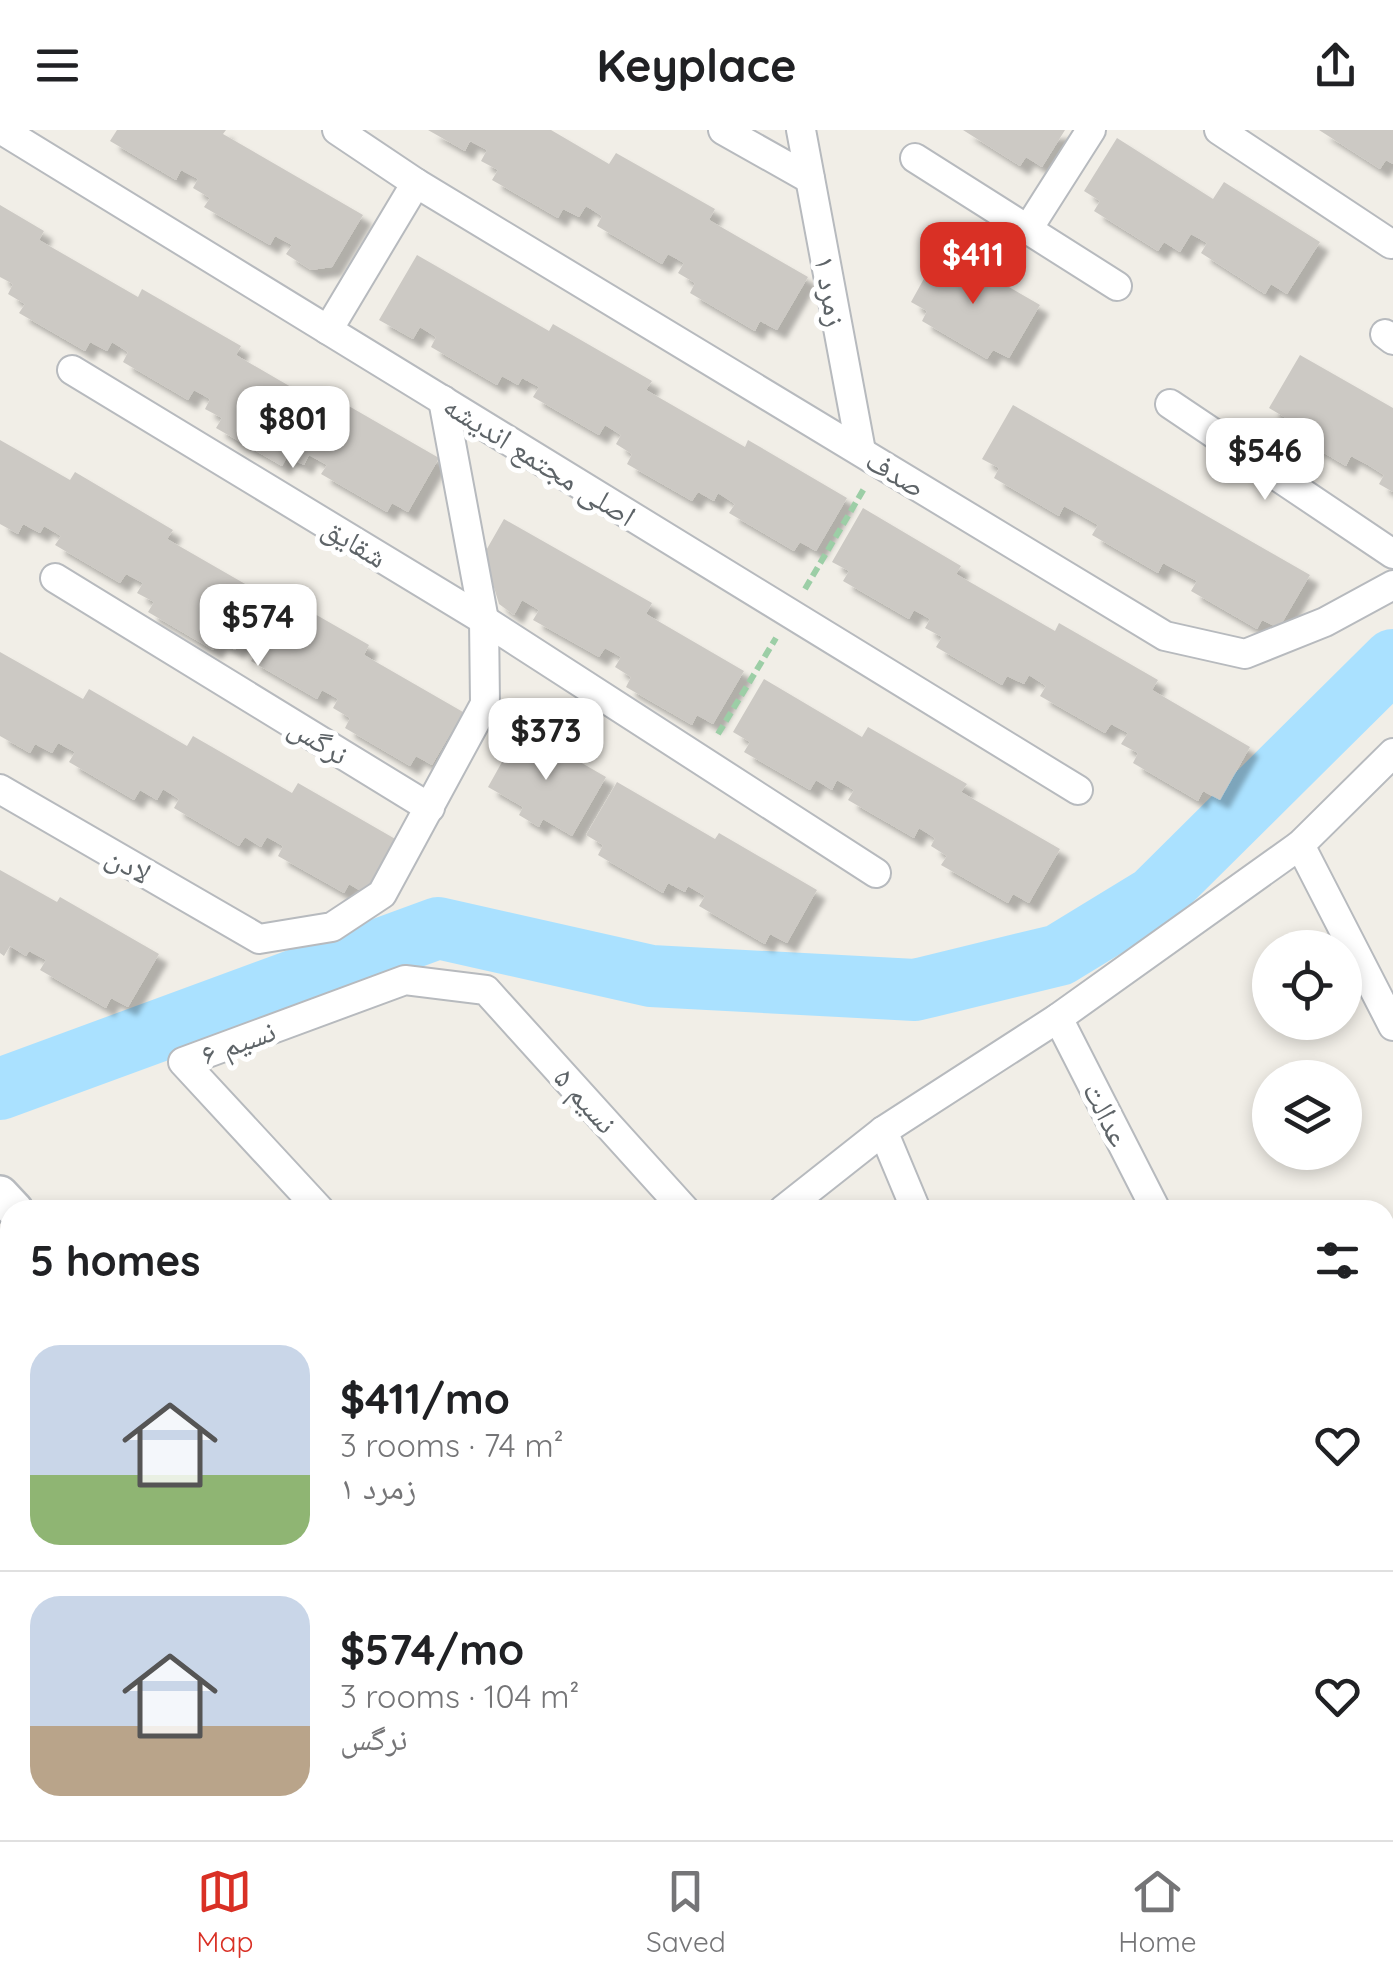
<!DOCTYPE html>
<html lang="en">
<head>
<meta charset="utf-8">
<style>
	:root { --surface:#fff; --page:#f6f6f6; --text:#202124; --muted:#757577; --line:#e0e0e0; --accent:#d93025 }
	body { margin:0; font-family:Quicksand,"Noto Naskh Arabic",sans-serif; background:var(--page); color:var(--text); height:100vh; display:flex; flex-direction:column; font-size:38px; white-space:nowrap }
	* { box-sizing:border-box; margin:0 }
	p { font-size:32px; color:var(--muted) }
	.icon { flex:none; width:55px; height:55px; fill:none; stroke:currentColor; stroke-width:2; stroke-linecap:round; stroke-linejoin:round }
	.map { position:relative; flex:1; overflow:hidden }
	.panel { position:absolute; left:0px; top:1070px; width:1395px; height:640px; display:flex; flex-direction:column; background:var(--surface); border-radius:30px 30px 0 0; box-shadow:0 5px 15px #0003 }
	.panel>* { flex:none }
	.buttons { position:absolute; left:1252px; top:800px; display:grid; gap:20px }
	.buttons a { display:grid; place-items:center; width:110px; height:110px; border-radius:50%; background:var(--surface); box-shadow:0 5px 15px #0003; font-size:50px }
	.price { position:absolute; translate:-50% -85px; padding:0 22px; border-radius:20px; background:#fff; color:#222; font-size:32px; line-height:65px; filter:drop-shadow(0 2px 5px #0008) }
	.price::after { content:''; position:absolute; left:50%; top:60px; width:30px; height:22px; margin-left:-15px; background:inherit; clip-path:polygon(0 0,100% 0,50% 100%) }
	.price.selected { background:var(--accent); color:#fff }
	ul { padding:0; list-style:none }
	li { display:flex; align-items:center; gap:30px; height:250px; padding:0 30px }
	li+li { border-top:2px solid var(--line) }
	li span { display:grid; place-items:center; flex:none; width:280px; height:200px; border-radius:30px; color:#555 }
	li>.icon { margin-inline-start:auto }
	span .icon { width:120px; height:120px; fill:#fffc; stroke-width:1 }
	li b { font-size:42px }
	h2 { display:flex; justify-content:space-between; align-items:center; height:120px; padding:0 30px; font-size:42px }
	header { display:flex; justify-content:space-between; align-items:center; height:130px; padding:0 30px; background:var(--surface); font-size:45px; font-weight:700 }
	.menu { display:flex; justify-content:space-around; align-items:center; height:140px; border-top:2px solid var(--line); background:var(--surface); font-size:28px; color:var(--muted) }
	.menu a { display:grid; justify-items:center; gap:5px }
	.menu .selected { color:var(--accent) }
	.map>svg:first-child { display:block }
</style>
</head>
<body>
<header><svg class="icon" aria-label="menu" viewBox="0 0 24 24"><path d="M4 6h16M4 12h16M4 18h16"/></svg>Keyplace<svg class="icon" aria-label="share" viewBox="0 0 24 24"><path d="M12 15V3M7 8l5-5 5 5M5 13v7h14v-7"/></svg></header>
<div class="map">
<svg width="1393" height="1710" viewBox="0 0 1393 1710">
	<defs>
		<filter id="shadow"><feDropShadow dx="9" dy="9" stdDeviation="2.5" flood-color="#0004"/></filter>
	</defs>
	<rect width="100%" height="100%" fill="#f1eee7"/>
	<g fill="none" stroke-linecap="round" stroke-linejoin="round">
		<path stroke="#aae1ff" stroke-width="62" d="M0,959L438,798L651,846L915,860L1059,825L1154,767L1393,530"/>
	</g>
	<g fill="#ccc9c4" filter="url(#shadow)">
		<path d="M117,0H226L223,4L363,85L332,137L311,140L286,124L292,115L275,106L270,115L204,77L210,68L193,58L198,49L181,40L176,50L110,11Z"/>
		<path d="M428,0H551L609,34L616,23L715,79L709,90L808,147L777,200L760,191L755,201L690,163L695,153L678,143L684,133L668,124L662,134L597,96L602,86L586,76L579,87L563,79L558,88L492,50L498,40L481,31L487,20L470,11L465,21Z"/>
		<path d="M963,0H1065L1042,37L1026,27L1020,36Z"/>
		<path d="M1319,0H1393V34L1386,30L1380,39Z"/>
		<path d="M1117,8L1213,69L1224,52L1320,112L1287,164L1271,154L1265,164L1201,123L1207,113L1191,104L1180,122L1164,112L1158,121L1094,81L1100,71L1084,61Z"/>
		<path d="M0,75L44,101L39,110L138,167L142,159L241,216L236,225L334,282L340,271L439,328L408,382L392,373L387,382L321,344L327,335L309,325L304,335L287,327L282,336L216,298L222,288L205,279L210,269L194,260L188,270L123,232L128,222L112,212L107,221L90,212L85,221L19,183L25,174L8,164L13,154L0,147Z"/>
		<path d="M941,118L1040,175L1009,228L993,220L987,229L922,191L927,181L911,172Z"/>
		<path d="M417,125L549,201L553,194L652,251L646,260L745,317L748,310L847,368L816,421L800,412L794,421L729,383L735,374L718,363L714,371L698,362L692,371L627,334L632,324L616,314L621,305L605,295L599,305L533,267L539,257L522,248L518,255L502,246L497,255L431,217L436,207L420,197L413,209L379,190Z"/>
		<path d="M1300,225L1393,278V362L1379,354L1384,345L1368,335L1351,326L1346,336L1280,297L1286,288L1269,278Z"/>
		<path d="M1013,275L1310,445L1279,498L1262,490L1257,499L1191,461L1197,451L1163,433L1158,443L1092,405L1098,395L1064,376L1059,386L994,348L999,338L982,329Z"/>
		<path d="M0,310L70,350L75,342L173,400L167,409L266,466L271,459L369,515L364,525L463,582L432,635L416,626L410,636L345,598L350,588L333,578L338,569L322,560L317,569L251,531L257,522L240,512L235,520L219,511L213,520L148,482L154,472L137,463L143,453L126,444L120,453L55,415L61,406L44,396L40,403L23,394L18,404L0,394Z"/>
		<path d="M863,378L961,436L956,444L1055,501L1059,493L1158,550L1152,560L1250,617L1220,670L1203,661L1198,671L1133,633L1138,623L1121,614L1128,603L1111,594L1105,603L1040,566L1046,556L1029,545L1024,554L1007,546L1002,555L936,517L942,507L925,498L930,489L914,480L909,489L843,451L849,441L832,432Z"/>
		<path d="M504,389L652,473L646,484L744,541L713,594L697,585L692,595L626,557L631,547L615,537L621,527L605,518L599,527L533,490L539,480L522,470L514,485L499,474L484,424Z"/>
		<path d="M0,522L83,569L89,559L187,616L193,606L292,663L298,653L397,710L366,764L349,754L344,763L278,726L283,716L267,707L261,717L245,707L239,716L174,678L179,669L163,659L157,670L140,660L134,670L69,632L75,622L58,613L52,623L35,614L30,623L0,606Z"/>
		<path d="M764,549L862,607L868,597L967,654L961,662L1060,719L1029,773L1013,764L1008,773L941,735L947,726L931,716L935,708L919,698L914,708L848,670L854,660L837,650L832,660L816,650L810,660L744,622L750,612L733,602Z"/>
		<path d="M521,598L606,647L572,706L543,689L539,697L519,685L523,677L488,657Z"/>
		<path d="M617,652L715,709L719,703L817,760L787,813L770,804L765,814L699,776L705,766L688,756L685,762L668,753L663,763L598,725L603,715L586,705Z"/>
		<path d="M0,740L57,772L60,767L159,824L128,877L111,868L106,878L40,840L46,830L29,821L26,826L10,816L4,826L0,823Z"/>
	</g>
	<g fill="none" stroke-linecap="round" stroke-linejoin="round">
		<defs>
			<g id="minor">
				<path d="M2,0L1078,660"/>
				<path d="M723,0L810,49"/>
				<path d="M801,0L861,321"/>
				<path d="M1219,0L1391,114"/>
				<path d="M915,28L1117,156"/>
				<path d="M416,53L1165,506L1245,524L1325,492L1393,455"/>
				<path d="M1028,99L1091,0"/>
				<path d="M328,200L416,53L337,0"/>
				<path d="M1385,204L1393,210"/>
				<path d="M72,240L484,490L876,743"/>
				<path d="M1170,274L1393,424"/>
				<path d="M55,448L430,678"/>
				<path d="M0,659L259,809L332,797L382,764L485,574L484,490L443,270"/>
				<path d="M1300,715L1393,896"/>
				<path d="M1058,888L1156,1080"/>
				<path d="M883,1001L916,1080"/>
				<path d="M320,1080L183,932L405,850L486,860L685,1080"/>
				<path d="M783,1080L883,1001L1058,888L1300,715L1393,623"/>
				<path d="M0,1362L10,1353"/>
				<path d="M1385,1428L1393,1424"/>
				<path d="M0,1472L10,1483"/>
				<path d="M1385,1526L1393,1540"/>
				<path d="M210,1700L220,1710"/>
				<path d="M897,1700L907,1710"/>
				<path d="M1176,1700L1180,1710"/>
				<path d="M822,1710L839,1700"/>
			</g>
			<g id="tertiary">
				<path d="M0,1064L15,1080"/>
				<path d="M0,1168L10,1178"/>
				<path d="M506,1700L516,1710"/>
				<path d="M595,1700L604,1710"/>
			</g>
		</defs>
		<use href="#minor" stroke="#b7babe" stroke-width="32"/>
		<use href="#tertiary" stroke="#b7babe" stroke-width="40"/>
		<g stroke="#9ccea6" stroke-width="6" stroke-dasharray="10 5" stroke-linecap="butt">
			<path d="M805,459L865,357"/>
			<path d="M718,604L776,508"/>
		</g>
		<use href="#minor" stroke="#fff" stroke-width="28"/>
		<use href="#tertiary" stroke="#fff" stroke-width="35"/>
	</g>
	<g text-anchor="middle" dominant-baseline="central" stroke-width="10" stroke-linejoin="round" paint-order="stroke">
		<g font-size="30" fill="#5e6468" stroke="#fff">
			<text transform="translate(831 161) rotate(80)">زمرد ۱</text>
			<text transform="translate(540 330) rotate(32)">اصلی مجتمع اندیشه</text>
			<text transform="translate(896 343) rotate(31)">صدف</text>
			<text transform="translate(355 412) rotate(31)">شقایق</text>
			<text transform="translate(319 610) rotate(32)">نرگس</text>
			<text transform="translate(129 734) rotate(30)">لادن</text>
			<text transform="translate(238 912) rotate(-20)">نسیم ۶</text>
			<text transform="translate(586 970) rotate(48)">نسیم ۵</text>
			<text transform="translate(1107 984) rotate(63)">عدالت</text>
		</g>
	</g>
</svg>
<div class="buttons">
<a><svg class="icon" aria-label="locate" viewBox="0 0 24 24"><circle cx="12" cy="12" r="6"/><path d="M12 2v4M12 18v4M2 12h4M18 12h4"/></svg></a>
<a><svg class="icon" aria-label="layers" viewBox="0 0 24 24"><path d="M12 4l9 5-9 5-9-5zM3 14l9 5 9-5"/></svg></a>
</div>
<b class="price selected" style="left:973px;top:177px">$411</b>
<b class="price" style="left:293px;top:341px">$801</b>
<b class="price" style="left:1265px;top:373px">$546</b>
<b class="price" style="left:258px;top:539px">$574</b>
<b class="price" style="left:546px;top:653px">$373</b>
<section class="panel">
<h2>5 homes<svg class="icon" aria-label="filters" viewBox="0 0 24 24"><path d="M4 7h16M4 17h16"/><circle cx="9" cy="7" r="2"/><circle cx="15" cy="17" r="2"/></svg></h2>
<ul>
<li><span style="background:linear-gradient(#c9d6e8 65%,#8fb573 0)"><svg class="icon" aria-label="home" viewBox="0 0 24 24"><path d="M3 11l9-7 9 7M6 9v11h12V9"/></svg></span><div><b>$411/mo</b><p>3 rooms · 74 m²</p><p>زمرد ۱</p></div><svg class="icon" aria-label="heart" viewBox="0 0 24 24"><path d="M12 20l-8-8c-3-5 5-10 8-4 3-6 11-1 8 4z"/></svg></li>
<li><span style="background:linear-gradient(#c9d6e8 65%,#b9a48a 0)"><svg class="icon" aria-label="home" viewBox="0 0 24 24"><path d="M3 11l9-7 9 7M6 9v11h12V9"/></svg></span><div><b>$574/mo</b><p>3 rooms · 104 m²</p><p>نرگس</p></div><svg class="icon" aria-label="heart" viewBox="0 0 24 24"><path d="M12 20l-8-8c-3-5 5-10 8-4 3-6 11-1 8 4z"/></svg></li>
</ul>
</section>
</div>
<nav class="menu">
<a class="selected"><svg class="icon" aria-label="map" viewBox="0 0 24 24"><path d="M3 6l6-2 6 2 6-2v14l-6 2-6-2-6 2zM9 4v14M15 6v14"/></svg>Map</a>
<a><svg class="icon" aria-label="saved" viewBox="0 0 24 24"><path d="M7 4h10v16l-5-4-5 4z"/></svg>Saved</a>
<a><svg class="icon" aria-label="home" viewBox="0 0 24 24"><path d="M3 11l9-7 9 7M6 9v11h12V9"/></svg>Home</a>
</nav>
</body>
</html>
